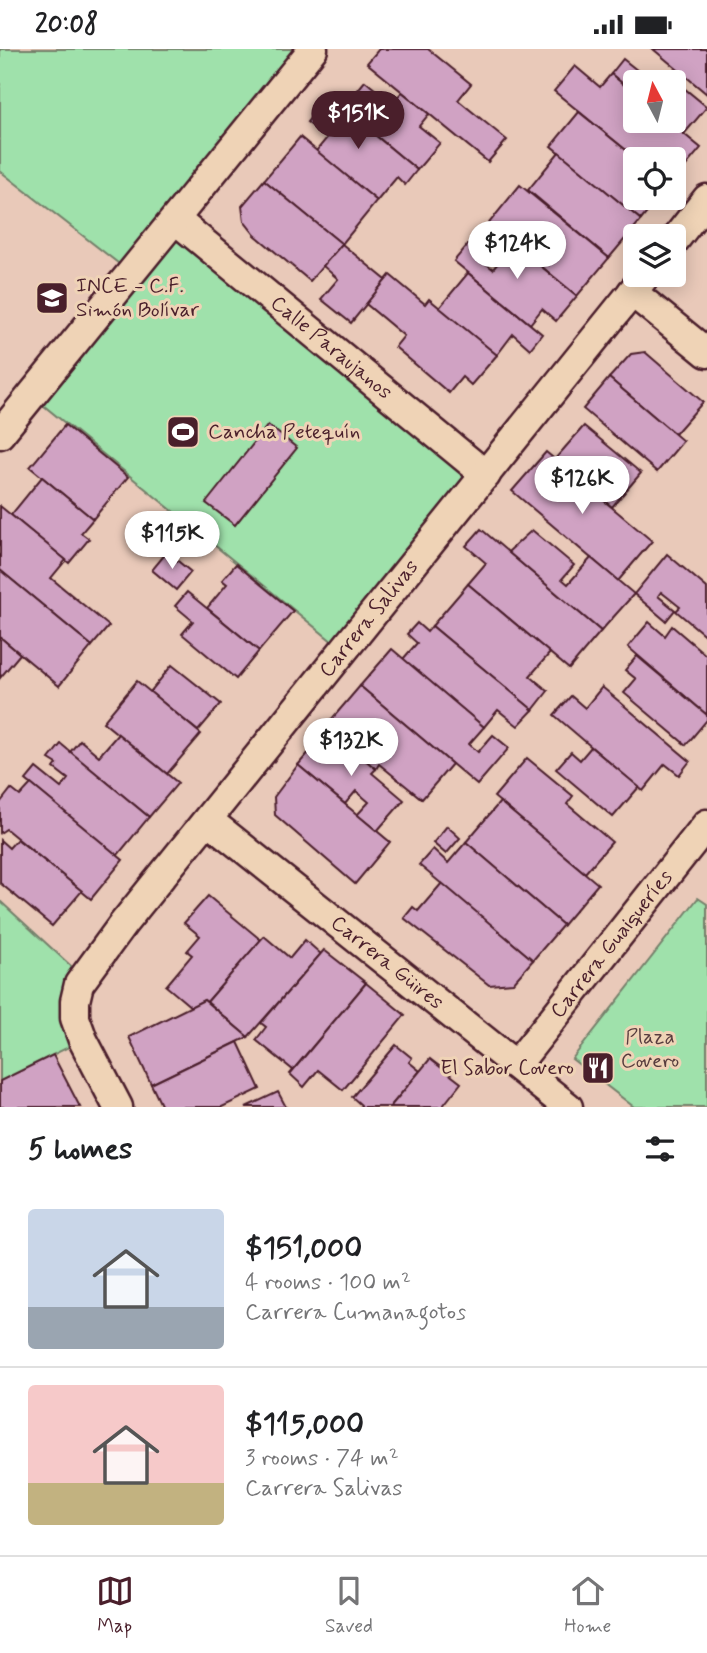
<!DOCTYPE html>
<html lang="en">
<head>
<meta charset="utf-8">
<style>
	:root { --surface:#fff; --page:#f6f6f6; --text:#202124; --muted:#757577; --line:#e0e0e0; --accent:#4a1f2b }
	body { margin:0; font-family:Mynerve,sans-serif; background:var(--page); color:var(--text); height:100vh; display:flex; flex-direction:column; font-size:26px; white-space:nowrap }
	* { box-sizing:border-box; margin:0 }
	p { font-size:23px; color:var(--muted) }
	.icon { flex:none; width:38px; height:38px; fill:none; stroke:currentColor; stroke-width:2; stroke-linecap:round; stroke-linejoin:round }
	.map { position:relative; height:1058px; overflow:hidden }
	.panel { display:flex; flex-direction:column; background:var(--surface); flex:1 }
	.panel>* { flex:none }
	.needle { width:46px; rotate:353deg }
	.fabs { position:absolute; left:623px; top:21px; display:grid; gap:14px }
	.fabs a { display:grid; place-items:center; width:63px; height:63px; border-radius:7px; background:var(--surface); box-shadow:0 4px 18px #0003; font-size:35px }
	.price { position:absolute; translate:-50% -60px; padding:0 16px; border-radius:24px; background:#fff; color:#222; font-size:23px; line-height:46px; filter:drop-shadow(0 2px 4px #0008) }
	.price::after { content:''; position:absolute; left:50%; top:42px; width:21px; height:16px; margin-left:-10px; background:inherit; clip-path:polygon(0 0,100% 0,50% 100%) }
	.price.selected { background:var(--accent); color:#fff }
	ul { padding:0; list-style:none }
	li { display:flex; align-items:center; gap:21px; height:175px; padding:0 28px }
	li+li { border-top:2px solid var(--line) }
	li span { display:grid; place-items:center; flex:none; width:196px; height:140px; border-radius:7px; color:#555 }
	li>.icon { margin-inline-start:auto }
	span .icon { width:84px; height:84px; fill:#fffc; stroke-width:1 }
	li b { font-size:30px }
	h2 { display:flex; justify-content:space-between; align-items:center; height:84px; padding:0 28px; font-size:30px }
	.status { display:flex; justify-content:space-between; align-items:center; height:49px; padding:0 35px; background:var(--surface); direction:ltr }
	.status svg { height:19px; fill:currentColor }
	.tab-bar { display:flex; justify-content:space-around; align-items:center; height:98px; border-top:2px solid var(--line); background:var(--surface); font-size:19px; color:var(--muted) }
	.tab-bar a { display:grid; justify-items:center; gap:4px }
	.tab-bar .selected { color:var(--accent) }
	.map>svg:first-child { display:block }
</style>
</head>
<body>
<div class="status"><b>20:08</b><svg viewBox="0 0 49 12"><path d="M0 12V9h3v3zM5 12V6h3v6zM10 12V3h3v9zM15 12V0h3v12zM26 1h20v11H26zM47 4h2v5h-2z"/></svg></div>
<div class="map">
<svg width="707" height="1058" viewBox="0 0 707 1058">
	<rect width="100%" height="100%" fill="#e9c9b9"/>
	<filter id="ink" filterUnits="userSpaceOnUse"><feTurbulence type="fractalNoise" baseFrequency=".0143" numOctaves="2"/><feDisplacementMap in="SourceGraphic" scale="14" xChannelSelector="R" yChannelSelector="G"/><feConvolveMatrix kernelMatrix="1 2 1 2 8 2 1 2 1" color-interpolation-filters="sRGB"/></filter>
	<g filter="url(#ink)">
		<g fill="#9fe1ab" stroke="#74806b" stroke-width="2">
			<path d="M0,0H313L176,172L486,426L344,602L32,347L132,225L0,122Z"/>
			<path d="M698,849L707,855V1058H634L572,1010Z"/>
			<path d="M0,852L83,928V991L0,1032Z"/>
		</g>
		<g fill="#d0a2c3" stroke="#4a1f2b" stroke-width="2">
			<path d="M379,0H428L471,35L458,51L507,91L488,113L367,14Z"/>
			<path d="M653,0H707V45Z"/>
			<path d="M623,10L652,33H635V45L611,25Z"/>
			<path d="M575,17L600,38L611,25L635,45V72H668L701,99L674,131V110H637L554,42Z"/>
			<path d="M673,30L707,58L684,85L668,72H674V33H670Z"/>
			<path d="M365,32L392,54L402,43L429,65L419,77L440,94L417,121L343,59Z"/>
			<path d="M328,47L417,121L405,136L397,128L377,152L316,102L327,89L307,73Z"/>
			<path d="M579,63L637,110L635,149H659L641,171L551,97Z"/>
			<path d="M300,88L377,152L342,195L264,131Z"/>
			<path d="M559,103L641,171L609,209L528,141Z"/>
			<path d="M264,131L342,195L310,232L255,186L244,172L242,157Z"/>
			<path d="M520,136L609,209L577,247L489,174Z"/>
			<path d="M481,180L493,190L478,208L493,220L514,195L577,247L556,272L542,260L530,275L454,212Z"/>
			<path d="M342,195L386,231L351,274L321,250L338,230L323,217Z"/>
			<path d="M468,224L542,285L530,300L513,285L497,306L439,259Z"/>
			<path d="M390,226L425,255L429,250L497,306L471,336L462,328L449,344L395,298L404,287L366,255Z"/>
			<path d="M645,303L703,353L675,385L609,329L631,305Z"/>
			<path d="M609,329L683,392L657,423L583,360Z"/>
			<path d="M65,376L128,428L93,470L30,418Z"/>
			<path d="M268,376L297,399L235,476L206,454Z"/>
			<path d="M584,377L641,424L612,458L555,410Z"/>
			<path d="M546,403L652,492L618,532L512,442Z"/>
			<path d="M42,428L93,470L81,484L89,490L69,514L11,466Z"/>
			<path d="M0,457L66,511L51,529L109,577L92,597L0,521Z"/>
			<path d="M481,480L601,582L569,620L468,535L486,514L466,497Z"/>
			<path d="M532,481L574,516L562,530L568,535L591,509L634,545L601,582L508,503Z"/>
			<path d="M167,503L191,523L176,541L152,521Z"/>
			<path d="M667,505L707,539V588L676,562L680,558L661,543L658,547L675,561L666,572L634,545Z"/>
			<path d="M236,515L293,562L259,602L207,559L227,535L222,531Z"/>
			<path d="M0,521L92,597L59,637L0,588Z"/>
			<path d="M468,535L550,604L530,627L548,642L533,661L432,577Z"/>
			<path d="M187,543L259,602L236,630L182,585L193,572L175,557Z"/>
			<path d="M649,573L665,587L672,577L707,607V666L628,598Z"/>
			<path d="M417,574L427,583L432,577L533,661L518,677L498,661L484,678L403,610L417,594L407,585Z"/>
			<path d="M0,588L20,605L0,629Z"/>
			<path d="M392,600L484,678L469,695L478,703L493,686L509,699L477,736L360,637Z"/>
			<path d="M637,607L707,666V671L686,696L624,644L636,630L625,621Z"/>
			<path d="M172,616L221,655L198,682L150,643Z"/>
			<path d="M137,632L201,685L167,725L103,673Z"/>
			<path d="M360,637L452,715L422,750L379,715L376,720L325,678Z"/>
			<path d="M602,638L690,712L679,726L665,715L643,742L554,666L571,647L585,659Z"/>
			<path d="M329,680L376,720L372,724L404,751L377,782L357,766L369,753L356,742L345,755L298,716Z"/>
			<path d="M118,685L178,734L149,768L70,703L80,691L99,707Z"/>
			<path d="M61,695L149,768L117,807L26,731L36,719L61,739L68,730L54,719L57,715L49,710Z"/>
			<path d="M591,698L639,738L613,768L556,720L571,703L580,711Z"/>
			<path d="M527,709L573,747L567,755L612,793L585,824L494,748Z"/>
			<path d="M298,716L390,793L355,835L275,766L274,748Z"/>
			<path d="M31,735L123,811L91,850L6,780L0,784V754L11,740L20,747Z"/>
			<path d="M500,753L598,835L563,876L466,793Z"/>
			<path d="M447,777L460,789L446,805L433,794Z"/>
			<path d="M17,790L82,842L52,877L0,834V791L9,799Z"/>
			<path d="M466,793L563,876L533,911L419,816L433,800L448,814Z"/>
			<path d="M442,834L533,911L513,934L489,936L404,869L413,858L418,862Z"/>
			<path d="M208,847L261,891L207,953L204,951L191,958L166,937L192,906L187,902L200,887L184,874Z"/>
			<path d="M264,887L290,909L305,891L321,905L248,988L207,953Z"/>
			<path d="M324,901L366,934L293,1021L256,991L266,978L261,974Z"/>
			<path d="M366,934L405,966L343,1041L318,1021L304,1038L290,1025Z"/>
			<path d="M204,951L248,988L151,1035L129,988Z"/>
			<path d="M238,993L260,1040L222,1058H162L151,1035Z"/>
			<path d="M396,996L412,1009L409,1013L420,1022L390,1058H360L361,1056L352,1048Z"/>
			<path d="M53,1006L80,1058H0V1032Z"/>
			<path d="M430,1010L461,1034L442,1058H390Z"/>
			<path d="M278,1043L286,1058H246Z"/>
		</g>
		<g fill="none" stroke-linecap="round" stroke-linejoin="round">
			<defs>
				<g id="street">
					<path id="s1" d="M176,171L486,426"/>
					<path d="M674,192L707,150"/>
					<path d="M632,243L707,304"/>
					<path d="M0,385L313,0"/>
					<path id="s2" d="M208,771L568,1058"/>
					<path id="s3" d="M516,1016L707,775"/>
					<path id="s4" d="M118,1058L83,991L75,969V952L79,935L123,875L646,226"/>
				</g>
			</defs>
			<use href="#street" stroke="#4a1f2b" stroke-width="33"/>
			<use href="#street" stroke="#efd3b6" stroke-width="28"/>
		</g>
	</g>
	<defs>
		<symbol id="university-square" viewBox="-11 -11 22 22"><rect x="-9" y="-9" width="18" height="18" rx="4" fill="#4a1f2b" stroke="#efd3b6"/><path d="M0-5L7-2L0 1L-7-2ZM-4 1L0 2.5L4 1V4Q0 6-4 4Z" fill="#fff"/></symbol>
		<symbol id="stadium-square" viewBox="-11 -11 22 22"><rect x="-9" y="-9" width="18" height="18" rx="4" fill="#4a1f2b" stroke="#efd3b6"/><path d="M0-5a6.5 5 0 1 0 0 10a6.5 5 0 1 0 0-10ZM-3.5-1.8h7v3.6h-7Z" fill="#fff"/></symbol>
		<symbol id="restaurant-square" viewBox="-11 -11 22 22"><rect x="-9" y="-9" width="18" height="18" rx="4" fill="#4a1f2b" stroke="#efd3b6"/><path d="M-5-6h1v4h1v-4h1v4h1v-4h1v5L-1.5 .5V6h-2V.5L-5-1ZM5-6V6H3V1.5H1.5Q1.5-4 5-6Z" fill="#fff"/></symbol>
	</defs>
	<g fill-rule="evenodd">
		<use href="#university-square" x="33" y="230" width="38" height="38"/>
		<use href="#stadium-square" x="164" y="364" width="38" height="38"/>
		<use href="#restaurant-square" x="579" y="1000" width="38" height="38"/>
	</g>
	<g text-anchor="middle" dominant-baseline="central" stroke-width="6" stroke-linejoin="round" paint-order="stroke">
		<g font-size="21" fill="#4a1f2b" stroke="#efd3b6" text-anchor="start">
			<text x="76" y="237">INCE - C.F.<tspan x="76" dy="24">Simón Bolívar</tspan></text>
			<text x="208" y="383">Cancha Petequín</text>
			<text x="574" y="1019" text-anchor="end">El Sabor Covero</text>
		</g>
		<g font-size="21" fill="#4a1f2b" stroke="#efd3b6">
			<text stroke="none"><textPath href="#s1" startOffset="201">Calle Paraujanos</textPath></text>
			<text stroke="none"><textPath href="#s4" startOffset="600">Carrera Salivas</textPath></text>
			<text stroke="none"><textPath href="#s3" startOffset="154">Carrera Guaiqueríes</textPath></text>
			<text stroke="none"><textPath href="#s2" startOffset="229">Carrera Güires</textPath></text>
		</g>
		<g font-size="21" fill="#573c3e" stroke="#efd3b6">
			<text x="650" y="988">Plaza<tspan x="650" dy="24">Covero</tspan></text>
		</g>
	</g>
</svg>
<div class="fabs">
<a><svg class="needle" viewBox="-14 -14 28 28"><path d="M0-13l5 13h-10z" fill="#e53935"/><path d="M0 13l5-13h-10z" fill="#757577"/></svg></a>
<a><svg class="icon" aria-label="locate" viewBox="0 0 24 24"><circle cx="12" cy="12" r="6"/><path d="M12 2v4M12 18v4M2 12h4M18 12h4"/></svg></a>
<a><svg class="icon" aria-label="layers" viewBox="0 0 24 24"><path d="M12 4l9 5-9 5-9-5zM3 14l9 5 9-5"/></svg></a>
</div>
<b class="price selected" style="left:358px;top:102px">$151K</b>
<b class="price" style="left:517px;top:232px">$124K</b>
<b class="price" style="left:582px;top:467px">$126K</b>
<b class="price" style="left:172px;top:522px">$115K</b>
<b class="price" style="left:351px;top:729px">$132K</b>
</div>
<section class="panel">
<h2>5 homes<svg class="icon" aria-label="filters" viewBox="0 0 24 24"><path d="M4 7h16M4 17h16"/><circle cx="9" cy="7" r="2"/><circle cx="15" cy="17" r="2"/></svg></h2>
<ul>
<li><span style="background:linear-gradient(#c9d6e8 70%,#9aa5b1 0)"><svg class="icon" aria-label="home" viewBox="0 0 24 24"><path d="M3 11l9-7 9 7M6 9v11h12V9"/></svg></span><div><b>$151,000</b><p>4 rooms · 100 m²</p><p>Carrera Cumanagotos</p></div></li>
<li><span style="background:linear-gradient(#f6c9c9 70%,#c2b280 0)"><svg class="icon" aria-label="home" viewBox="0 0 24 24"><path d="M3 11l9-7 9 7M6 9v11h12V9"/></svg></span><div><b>$115,000</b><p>3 rooms · 74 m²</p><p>Carrera Salivas</p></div></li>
</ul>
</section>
<nav class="tab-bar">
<a class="selected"><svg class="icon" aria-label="map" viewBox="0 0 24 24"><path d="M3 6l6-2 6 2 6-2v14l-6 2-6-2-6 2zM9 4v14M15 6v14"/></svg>Map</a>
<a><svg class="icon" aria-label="saved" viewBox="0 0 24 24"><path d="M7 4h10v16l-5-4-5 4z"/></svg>Saved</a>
<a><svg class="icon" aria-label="home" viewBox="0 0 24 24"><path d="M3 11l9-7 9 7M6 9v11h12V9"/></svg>Home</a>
</nav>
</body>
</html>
